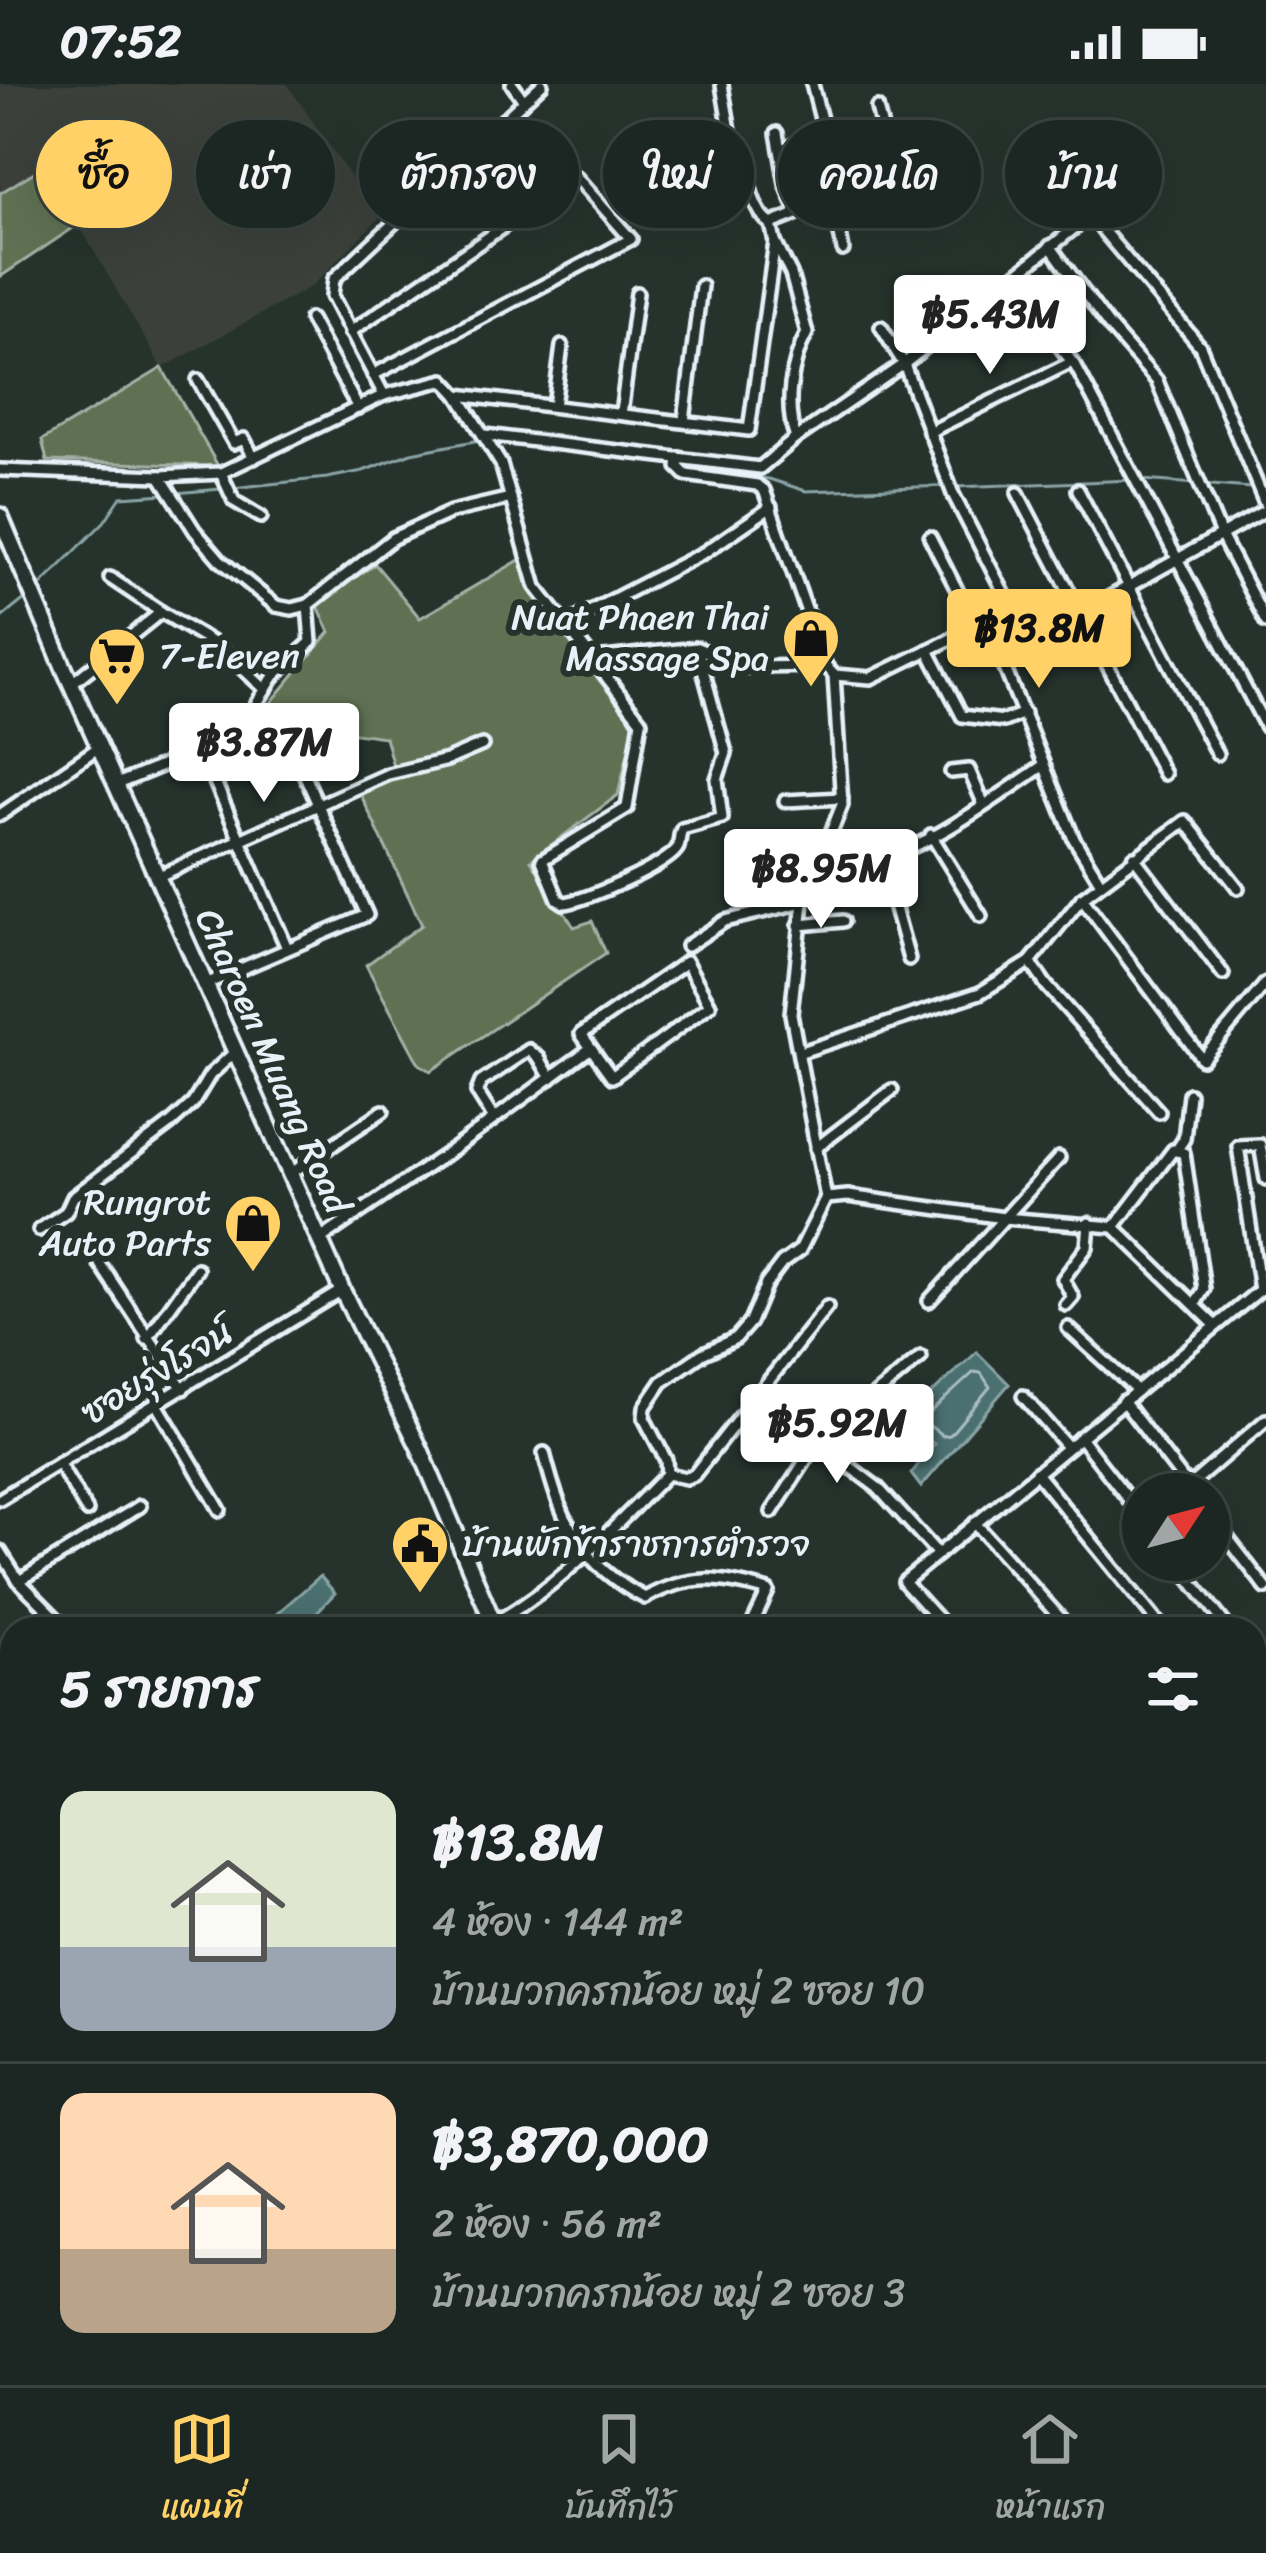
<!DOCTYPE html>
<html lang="th">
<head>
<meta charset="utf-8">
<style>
	:root { --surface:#1c2622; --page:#252e2a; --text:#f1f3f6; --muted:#a0a5a5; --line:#3a4340; --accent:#ffd166 }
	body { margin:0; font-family:Sriracha,"Playpen Sans Thai",sans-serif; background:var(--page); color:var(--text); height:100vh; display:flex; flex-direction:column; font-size:45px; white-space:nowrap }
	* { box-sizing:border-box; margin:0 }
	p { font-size:39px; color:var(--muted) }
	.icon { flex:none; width:66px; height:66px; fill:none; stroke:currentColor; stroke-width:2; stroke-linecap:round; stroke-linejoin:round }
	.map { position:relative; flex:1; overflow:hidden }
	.sheet { position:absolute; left:0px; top:1533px; width:1266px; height:768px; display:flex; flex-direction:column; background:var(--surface); border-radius:36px 36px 0 0; box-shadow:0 12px 48px #0002,0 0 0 3px var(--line) }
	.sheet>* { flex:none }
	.guide { position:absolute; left:36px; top:36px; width:1194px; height:108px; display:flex; gap:24px }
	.needle { width:78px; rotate:54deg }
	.controls { position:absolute; left:1122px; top:1389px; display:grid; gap:24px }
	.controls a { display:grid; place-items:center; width:108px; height:108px; border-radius:50%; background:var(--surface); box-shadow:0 12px 48px #0002,0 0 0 3px var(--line); font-size:60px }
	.price { position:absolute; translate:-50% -102px; padding:0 27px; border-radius:12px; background:#fff; color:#222; font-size:39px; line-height:78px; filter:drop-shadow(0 3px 6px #0008) }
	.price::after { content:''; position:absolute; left:50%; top:72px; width:36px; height:27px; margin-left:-18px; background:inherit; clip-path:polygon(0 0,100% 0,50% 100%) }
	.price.on { background:var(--accent); color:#111 }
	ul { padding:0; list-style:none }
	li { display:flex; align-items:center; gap:36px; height:300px; padding:0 60px }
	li+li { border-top:3px solid var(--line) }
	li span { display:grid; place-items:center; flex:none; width:336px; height:240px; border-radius:24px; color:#555 }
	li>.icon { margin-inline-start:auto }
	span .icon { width:144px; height:144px; fill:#fffc; stroke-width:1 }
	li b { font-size:51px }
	h2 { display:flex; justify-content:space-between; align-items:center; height:144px; padding:0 60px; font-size:51px }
	.chip { padding:0 42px; border-radius:54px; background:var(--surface); box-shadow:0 12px 48px #0002,0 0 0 3px var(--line); font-size:42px; line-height:108px }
	.chip.on { background:var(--accent); color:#111 }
	.status { display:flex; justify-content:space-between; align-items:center; height:84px; padding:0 60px; background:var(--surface); direction:ltr }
	.status svg { height:33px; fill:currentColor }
	.tabs { display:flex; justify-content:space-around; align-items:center; height:168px; border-top:3px solid var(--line); background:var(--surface); font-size:33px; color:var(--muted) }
	.tabs a { display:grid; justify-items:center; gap:6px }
	.tabs .on { color:var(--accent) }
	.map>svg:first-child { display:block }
</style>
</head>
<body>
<div class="status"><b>07:52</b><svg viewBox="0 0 49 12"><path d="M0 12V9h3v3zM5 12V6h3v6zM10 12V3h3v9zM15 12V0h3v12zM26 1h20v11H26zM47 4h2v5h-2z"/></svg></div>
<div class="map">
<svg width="1266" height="2301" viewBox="0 0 1266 2301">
	<rect width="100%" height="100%" fill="#26332d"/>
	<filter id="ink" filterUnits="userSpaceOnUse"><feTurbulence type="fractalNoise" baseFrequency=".00833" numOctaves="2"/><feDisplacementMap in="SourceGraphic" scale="24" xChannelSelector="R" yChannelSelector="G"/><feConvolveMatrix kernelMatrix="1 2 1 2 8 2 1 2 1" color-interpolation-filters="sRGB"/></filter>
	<g filter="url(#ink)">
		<path fill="#3b413a" d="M0,0H287L379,134L312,202L162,284L45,83L0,109Z"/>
		<g fill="#5f7153" stroke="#a4b1a6" stroke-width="3">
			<path d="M44,82L79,140L0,193V109Z"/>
			<path d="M162,284L218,382L47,377L42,356Z"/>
			<path d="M523,474L539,516L635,639L618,711L531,776L574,843L592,837L606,869L431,987L419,980L366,881L422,841L360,709L395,689L385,653L312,643L248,668L244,651L330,548L317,520L375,480L420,534Z"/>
			<path d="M1266,1818V1944L1254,1950V1823Z"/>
			<path d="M636,2289H730L709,2301H621Z"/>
			<path d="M844,2289H990L975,2301H849Z"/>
		</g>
		<g fill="#4b7070" stroke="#8aa4a6" stroke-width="3">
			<path d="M977,1268L1009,1300L921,1403L911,1390L934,1360L924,1352L898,1378L878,1359Z"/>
			<path d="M320,1492L335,1509L301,1545H259Z"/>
		</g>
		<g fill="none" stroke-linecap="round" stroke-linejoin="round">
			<path stroke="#a9bdc2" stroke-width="3" d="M974,1288L981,1289L990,1303L950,1351L943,1352L926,1339L925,1333Z"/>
			<g stroke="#8aa4a6" stroke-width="3">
				<path d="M690,383L769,395L806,407L947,402"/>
				<path d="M1142,396L1252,404"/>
				<path d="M956,403L1133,396"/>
				<path d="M232,404L327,394L363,387L411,369L480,356"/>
				<path d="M175,409L221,405"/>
				<path d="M39,503L104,438L121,413L166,410"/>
				<path d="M0,535L26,514"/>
				<path d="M192,2301L200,2289"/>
			</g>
			<path stroke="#4b7070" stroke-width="10" d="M0,1857L12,1855"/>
			<defs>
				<g id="street">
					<path d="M512,0L524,17"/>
					<path d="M812,0L840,110"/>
					<path d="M722,1L731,52"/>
					<path d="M777,49L786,100L795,122"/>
					<path d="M741,60C747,85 749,125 771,140"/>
					<path d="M780,65L826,51"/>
					<path d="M833,112L843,166"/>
					<path d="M1090,131L1200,262L1266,422"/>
					<path d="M771,140L794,131L795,122L895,97L877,24"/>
					<path d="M775,158L791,190L807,249C791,278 784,323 796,354"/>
					<path d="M1050,162L1109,242L1157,297L1221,451L1266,538"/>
					<path d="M1007,195L1076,283L1266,643"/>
					<path d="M967,230L992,264L1035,232"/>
					<path d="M310,235L358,324"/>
					<path d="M881,243L904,280L953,410L1022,544"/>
					<path d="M350,248L576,93"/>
					<path d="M373,291L631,155L576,93L499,43"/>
					<path d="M198,296L234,359L244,355L254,374"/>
					<path d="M384,311L332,212L334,195L542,0"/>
					<path d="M458,311L749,346L775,158L771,140"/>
					<path d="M554,322L562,262"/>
					<path d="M621,330L637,209"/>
					<path d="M684,337L701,202"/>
					<path d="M929,348L1070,279"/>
					<path d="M485,351L760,384L796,354L904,280L1112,114"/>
					<path d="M679,374L678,383L686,391L757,401L764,406L826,582"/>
					<path d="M0,386L160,392L221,389L384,311L444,296L458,311L501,380L536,503L641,637L627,724L542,776L558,815L564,819C583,818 671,780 678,763C680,757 679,751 682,745L722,734L717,695L726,669L697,564"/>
					<path d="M221,389L234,417L261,433"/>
					<path d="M160,392L195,447L220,476L276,522L292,525L308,521"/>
					<path d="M1078,406L1217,670"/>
					<path d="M1018,409L1164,690"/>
					<path d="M930,453L978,547"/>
					<path d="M110,494L161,528"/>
					<path d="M566,540L705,468L771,423"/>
					<path d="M991,550L1074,755L1101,799"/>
					<path d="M928,566L962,632L1004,637L1024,629"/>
					<path d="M595,575L697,564L746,583L826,582L834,591L871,594L953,554L978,547L991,550L1022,544L1099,519L1266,426"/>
					<path d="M71,600L161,528L218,562L266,606"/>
					<path d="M201,666L287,864"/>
					<path d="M951,688L969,686L984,721"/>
					<path d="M117,700L201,666L245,638L274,592L311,558L308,521L393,454L451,428L511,414"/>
					<path d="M785,717L842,714"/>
					<path d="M0,731L99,663"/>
					<path d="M931,751L981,832"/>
					<path d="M1134,773L1223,890"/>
					<path d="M881,774L909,875"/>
					<path d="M819,780C832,780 845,782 858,780C921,771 992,716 1044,681"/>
					<path d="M159,792L388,690L447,676L482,661"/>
					<path d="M1082,814L1202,975L1266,899"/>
					<path d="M799,841L843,837"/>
					<path d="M687,862L725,837L803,818"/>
					<path d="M686,878L710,921L612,993L581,950Z"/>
					<path d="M1030,878L1047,902L1159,1028"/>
					<path d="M206,900L367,831L294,667"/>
					<path d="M801,968L980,909L1030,878L1082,814L1185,737L1238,804"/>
					<path d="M494,1035L477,1008L481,998L529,966L539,974L551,994"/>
					<path d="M816,1064L892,1006"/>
					<path d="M1176,1067L1184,1055L1189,1010"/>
					<path d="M290,1090L383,1027"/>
					<path d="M826,1114L848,1112L1004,1134L1114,1143L1215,1241"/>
					<path d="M1114,1143L1173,1066L1184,1069L1204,1205L1195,1220"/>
					<path d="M39,1146L66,1128L73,1113L170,1040L193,1019L210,991L236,967"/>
					<path d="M319,1156L452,1066L591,964"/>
					<path d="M100,1180L183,1305"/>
					<path d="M1260,1206L1238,1062L1260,1061L1266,1095"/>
					<path d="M929,1217L1059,1074"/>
					<path d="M1066,1221L1073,1213L1063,1195L1087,1163L1089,1139"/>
					<path d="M1068,1244L1136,1306"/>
					<path d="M147,1255L197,1185"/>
					<path d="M756,1312L878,1404L938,1470"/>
					<path d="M1023,1312L1067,1363"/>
					<path d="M1123,1317L1194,1410"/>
					<path d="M157,1320L220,1426"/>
					<path d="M1080,1353L1143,1434"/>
					<path d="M544,1369C561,1437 580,1481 645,1514C690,1489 721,1493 768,1507L750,1545"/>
					<path d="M59,1380L87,1427"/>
					<path d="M1036,1389L1163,1545"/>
					<path d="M667,1390L666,1376L644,1334L645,1323L662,1298L702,1270L736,1254L750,1238L766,1200L782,1179L800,1166L826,1114L791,930L803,818L842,721L834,591"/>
					<path d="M667,1390L686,1394L694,1391L827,1223"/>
					<path d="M1188,1403L1266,1336"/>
					<path d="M0,1415L342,1206"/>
					<path d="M772,1428L817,1359L921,1273"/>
					<path d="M1209,1430L1266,1504"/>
					<path d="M975,1439L1070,1545"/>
					<path d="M0,1467L19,1497L67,1545"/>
					<path d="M1175,1476L1229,1545"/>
					<path d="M19,1497L140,1422"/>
					<path d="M494,1539C561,1501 613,1444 667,1390"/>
					<path d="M872,1545L875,1543"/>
					<path d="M947,1545L904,1498L1266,1201"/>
					<path d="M1254,1576L1266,1577"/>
					<path d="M1254,2069L1266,2084"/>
					<path d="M0,2246L12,2238"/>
					<path d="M0,2263L12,2275"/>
					<path d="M26,2289L40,2301"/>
					<path d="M129,2289L142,2301"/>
					<path d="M207,2301L215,2289"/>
					<path d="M476,2301L496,2289"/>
					<path d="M1095,2301L1110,2289"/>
				</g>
				<g id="secondary">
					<path d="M0,432L64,584L342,1206L420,1365L496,1545"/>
					<path d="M823,2289L828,2301"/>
				</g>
				<g id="primary">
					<path d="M1254,1708L1266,1697"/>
					<path d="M1254,1738L1266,1728"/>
					<path d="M536,2301L550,2289"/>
					<path d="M558,2301L572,2289"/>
					<path d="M582,2301L596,2289"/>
					<path d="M606,2301L621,2289"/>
				</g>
			</defs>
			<use href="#street" stroke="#e8f1f8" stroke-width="18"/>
			<use href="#secondary" stroke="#e8f1f8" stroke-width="22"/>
			<use href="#primary" stroke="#e8f1f8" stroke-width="24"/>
			<use href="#street" stroke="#26332d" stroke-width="9"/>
			<use href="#secondary" stroke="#26332d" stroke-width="14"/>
			<use href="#primary" stroke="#716f52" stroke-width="15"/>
		</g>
	</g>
	<defs>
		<symbol id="shop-pin" viewBox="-11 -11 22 30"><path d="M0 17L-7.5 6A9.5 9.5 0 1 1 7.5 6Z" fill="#ffd166" stroke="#26332d"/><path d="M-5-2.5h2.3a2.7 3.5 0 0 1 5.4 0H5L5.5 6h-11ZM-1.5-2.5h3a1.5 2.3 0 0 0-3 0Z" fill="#111"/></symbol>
		<symbol id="supermarket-pin" viewBox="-11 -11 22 30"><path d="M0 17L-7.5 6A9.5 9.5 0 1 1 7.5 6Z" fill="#ffd166" stroke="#26332d"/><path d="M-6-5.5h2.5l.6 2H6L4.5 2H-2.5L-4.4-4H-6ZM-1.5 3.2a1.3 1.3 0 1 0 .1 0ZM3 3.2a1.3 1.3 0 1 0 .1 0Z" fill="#111"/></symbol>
		<symbol id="civic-pin" viewBox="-11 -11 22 30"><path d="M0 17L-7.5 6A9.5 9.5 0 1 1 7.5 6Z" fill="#ffd166" stroke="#26332d"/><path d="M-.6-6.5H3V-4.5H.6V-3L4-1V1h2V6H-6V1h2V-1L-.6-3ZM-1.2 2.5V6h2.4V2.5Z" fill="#111"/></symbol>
	</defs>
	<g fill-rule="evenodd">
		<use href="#shop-pin" x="778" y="521" width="66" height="90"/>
		<use href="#supermarket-pin" x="84" y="539" width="66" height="90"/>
		<use href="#shop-pin" x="220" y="1106" width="66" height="90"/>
		<use href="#civic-pin" x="387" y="1427" width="66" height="90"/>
	</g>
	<g text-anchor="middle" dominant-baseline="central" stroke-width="12" stroke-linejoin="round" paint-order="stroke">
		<g font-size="36" fill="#e8f1f8" stroke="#26332d" text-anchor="end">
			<text x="769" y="533">Nuat Phaen Thai<tspan x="769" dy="41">Massage Spa</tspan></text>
			<text x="159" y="572" text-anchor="start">7-Eleven</text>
			<text x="211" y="1118">Rungrot<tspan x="211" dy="41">Auto Parts</tspan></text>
			<text x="462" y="1460" text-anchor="start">บ้านพักข้าราชการตำรวจ</text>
		</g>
		<g font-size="36" fill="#e8f1f8" stroke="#26332d">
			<text transform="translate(273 977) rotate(66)">Charoen Muang Road</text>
			<text transform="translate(157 1288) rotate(-31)">ซอยรุ่งโรจน์</text>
		</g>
	</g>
</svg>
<div class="controls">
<a><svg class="needle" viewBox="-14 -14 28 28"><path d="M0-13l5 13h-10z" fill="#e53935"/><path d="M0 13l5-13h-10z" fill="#a0a5a5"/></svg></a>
</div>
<b class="price" style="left:990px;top:293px">฿5.43M</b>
<b class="price on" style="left:1039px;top:607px">฿13.8M</b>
<b class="price" style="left:264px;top:721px">฿3.87M</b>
<b class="price" style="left:821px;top:847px">฿8.95M</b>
<b class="price" style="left:837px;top:1402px">฿5.92M</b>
<div class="guide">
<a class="chip on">ซื้อ</a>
<a class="chip">เช่า</a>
<a class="chip">ตัวกรอง</a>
<a class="chip">ใหม่</a>
<a class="chip">คอนโด</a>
<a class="chip">บ้าน</a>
</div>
<section class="sheet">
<h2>5 รายการ<svg class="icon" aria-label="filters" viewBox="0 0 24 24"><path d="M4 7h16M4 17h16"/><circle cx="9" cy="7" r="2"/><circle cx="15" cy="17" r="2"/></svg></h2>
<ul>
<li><span style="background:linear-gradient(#dfe7d0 65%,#9aa5b1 0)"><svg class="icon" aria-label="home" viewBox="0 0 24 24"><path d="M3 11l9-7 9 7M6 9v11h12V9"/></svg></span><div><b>฿13.8M</b><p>4 ห้อง · 144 m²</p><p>บ้านบวกครกน้อย หมู่ 2 ซอย 10</p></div></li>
<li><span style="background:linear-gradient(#ffd9b3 65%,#b9a48a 0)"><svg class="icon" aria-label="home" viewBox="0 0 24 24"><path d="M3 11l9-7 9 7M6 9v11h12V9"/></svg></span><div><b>฿3,870,000</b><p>2 ห้อง · 56 m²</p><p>บ้านบวกครกน้อย หมู่ 2 ซอย 3</p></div></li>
</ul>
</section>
</div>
<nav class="tabs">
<a class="on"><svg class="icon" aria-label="map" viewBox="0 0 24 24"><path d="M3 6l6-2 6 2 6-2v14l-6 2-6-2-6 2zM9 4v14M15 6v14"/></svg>แผนที่</a>
<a><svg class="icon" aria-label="saved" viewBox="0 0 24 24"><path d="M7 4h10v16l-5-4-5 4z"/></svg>บันทึกไว้</a>
<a><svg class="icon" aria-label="home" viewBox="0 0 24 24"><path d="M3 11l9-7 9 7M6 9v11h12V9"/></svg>หน้าแรก</a>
</nav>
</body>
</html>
